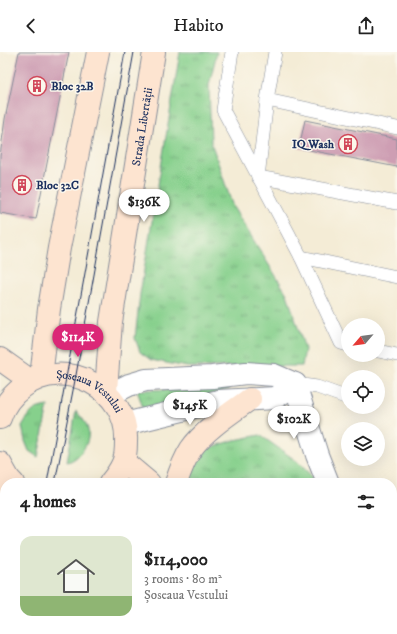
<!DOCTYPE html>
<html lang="en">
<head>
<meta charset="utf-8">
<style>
	:root { --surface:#fff; --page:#f2f2f2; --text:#222; --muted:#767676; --line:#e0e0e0; --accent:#db2777 }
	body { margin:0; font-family:"IM FELL DW Pica",serif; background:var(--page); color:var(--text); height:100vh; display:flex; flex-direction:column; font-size:15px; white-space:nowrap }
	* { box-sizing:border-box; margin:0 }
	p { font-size:13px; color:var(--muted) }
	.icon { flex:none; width:22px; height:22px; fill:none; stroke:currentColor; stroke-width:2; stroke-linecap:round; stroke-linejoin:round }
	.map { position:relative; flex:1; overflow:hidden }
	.panel { position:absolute; left:0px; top:426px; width:397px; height:156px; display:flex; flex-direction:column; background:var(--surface); border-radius:16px 16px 0 0; box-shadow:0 4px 16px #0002 }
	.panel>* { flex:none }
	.needle { width:26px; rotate:242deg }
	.fabs { position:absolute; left:341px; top:266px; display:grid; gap:8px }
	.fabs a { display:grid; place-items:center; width:44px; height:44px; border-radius:50%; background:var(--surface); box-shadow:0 4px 16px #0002; font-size:20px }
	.price { position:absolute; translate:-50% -34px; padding:0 9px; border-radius:14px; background:#fff; color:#222; font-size:13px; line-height:26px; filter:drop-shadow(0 1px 2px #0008) }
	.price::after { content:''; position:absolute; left:50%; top:24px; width:12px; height:9px; margin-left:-6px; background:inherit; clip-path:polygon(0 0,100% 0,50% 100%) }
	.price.current { background:var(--accent); color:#fff }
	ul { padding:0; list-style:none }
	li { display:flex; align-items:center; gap:12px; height:100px; padding:0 20px }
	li+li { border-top:1px solid var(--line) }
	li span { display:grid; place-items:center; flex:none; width:112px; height:80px; border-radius:12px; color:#555 }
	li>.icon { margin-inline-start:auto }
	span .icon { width:48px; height:48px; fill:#fffc; stroke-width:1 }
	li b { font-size:17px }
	h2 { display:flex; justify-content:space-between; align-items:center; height:48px; padding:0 20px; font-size:17px }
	header { display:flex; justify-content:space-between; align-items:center; height:52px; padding:0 20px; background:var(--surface); font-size:18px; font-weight:600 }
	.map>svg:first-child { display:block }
</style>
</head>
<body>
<header><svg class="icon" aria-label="back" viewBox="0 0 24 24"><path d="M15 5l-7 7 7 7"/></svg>Habito<svg class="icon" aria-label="share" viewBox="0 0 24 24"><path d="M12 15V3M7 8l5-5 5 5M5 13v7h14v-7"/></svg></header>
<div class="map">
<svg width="397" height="582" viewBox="0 0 397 582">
	<defs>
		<pattern id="grass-tufts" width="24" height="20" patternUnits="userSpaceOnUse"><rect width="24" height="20" fill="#86d08c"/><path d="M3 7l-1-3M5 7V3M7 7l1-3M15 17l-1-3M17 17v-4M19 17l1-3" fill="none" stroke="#6da976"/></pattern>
	</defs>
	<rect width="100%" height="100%" fill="#fbf7ec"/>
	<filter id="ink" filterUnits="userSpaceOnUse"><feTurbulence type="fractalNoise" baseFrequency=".025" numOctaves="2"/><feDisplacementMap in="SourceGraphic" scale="8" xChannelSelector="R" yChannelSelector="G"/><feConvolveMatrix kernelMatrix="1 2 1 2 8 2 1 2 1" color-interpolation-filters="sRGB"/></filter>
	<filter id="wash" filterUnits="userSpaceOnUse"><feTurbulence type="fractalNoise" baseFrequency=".012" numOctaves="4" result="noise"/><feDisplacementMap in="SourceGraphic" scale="16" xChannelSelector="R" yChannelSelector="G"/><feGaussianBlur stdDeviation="0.9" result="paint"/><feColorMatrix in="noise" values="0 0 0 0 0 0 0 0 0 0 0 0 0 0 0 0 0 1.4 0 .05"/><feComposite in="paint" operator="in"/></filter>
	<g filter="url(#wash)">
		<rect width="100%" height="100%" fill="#f4ecd6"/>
		<g fill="url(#grass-tufts)" stroke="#508075">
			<path d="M180,0H217L209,33L211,90L233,155L287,242L305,297L302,314L187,315L151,308L140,300L135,286L140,242Z"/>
			<path d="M230,337L144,359L137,338Z"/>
			<path d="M48,354L38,405L29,399L25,389L22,374C30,361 32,356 48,354Z"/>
			<path d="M76,359C81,365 87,371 88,378C91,390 79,408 67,410Z"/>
			<path d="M260,383L298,410L318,431H181L203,398L235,388Z"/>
			<path d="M392,575L396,582H306L301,577H392Z"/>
		</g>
		<g id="blocks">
			<g fill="#ce9eb3">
				<path d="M19,0H69L36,167L0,161V104L5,67Z"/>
				<path d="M305,68L397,87V115L299,96Z"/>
			</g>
		</g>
	</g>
	<g filter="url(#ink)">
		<use href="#blocks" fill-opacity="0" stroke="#888e9a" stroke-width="1"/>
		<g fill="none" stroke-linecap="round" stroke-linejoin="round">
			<defs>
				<g id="service">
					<path d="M232,0L223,58L281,167L301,205L341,291L348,293"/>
					<path d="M275,0L267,48L258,125L397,151"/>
					<path d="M267,48L397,76"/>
					<path d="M301,205L397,225"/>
					<path d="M378,299L397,303"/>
					<path d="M295,332L317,335L348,346"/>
				</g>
				<g id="minor">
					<path d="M109,343L129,333L146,328L212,325L246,321L274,323L295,332L317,403L328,431"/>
					<path d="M125,372L219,349L275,346L295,332"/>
					<path d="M392,559L397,569"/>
				</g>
				<g id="secondary">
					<path d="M0,307L31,329"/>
					<path d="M41,325L49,257L59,196L98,0"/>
					<path id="s1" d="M106,339L111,270L154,0"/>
					<path id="s2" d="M0,366C4,353 12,343 23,335C65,303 129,337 126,390C126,397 126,404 123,411C120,418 115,425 110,431"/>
					<path d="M124,410L149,431"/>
					<path d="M0,411L9,427L13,431"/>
					<path d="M176,431C180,419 184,408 191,397C204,378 232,360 250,347"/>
					<path d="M0,465L5,443"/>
					<path d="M256,577L262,582"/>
					<path d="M321,577L327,582"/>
					<path d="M53,582L54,577"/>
				</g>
			</defs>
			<use href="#service" stroke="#888e9a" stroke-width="14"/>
			<use href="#minor" stroke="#888e9a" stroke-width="24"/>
			<use href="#secondary" stroke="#888e9a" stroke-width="24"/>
			<use href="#service" stroke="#fff" stroke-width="13"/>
			<use href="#minor" stroke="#fff" stroke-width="22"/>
			<use href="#secondary" stroke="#fde4d0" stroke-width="22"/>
			<g stroke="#1b2f5e" stroke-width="1">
				<path d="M47,431L125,0"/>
				<path d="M55,431L76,323L134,0"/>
				<path d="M18,582L19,577"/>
				<path d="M26,582L27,577"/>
			</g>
		</g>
	</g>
	<defs>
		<symbol id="building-ring" viewBox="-11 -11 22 22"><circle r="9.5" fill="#fbf7ec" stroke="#d1495b" stroke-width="1.5"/><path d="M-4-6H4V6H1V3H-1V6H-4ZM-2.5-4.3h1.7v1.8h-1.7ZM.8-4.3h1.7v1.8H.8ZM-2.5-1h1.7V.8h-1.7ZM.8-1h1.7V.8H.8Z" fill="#d1495b"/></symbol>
	</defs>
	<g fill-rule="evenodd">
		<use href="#building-ring" x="26" y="23" width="22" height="22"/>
		<use href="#building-ring" x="337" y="81" width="22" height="22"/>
		<use href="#building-ring" x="11" y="122" width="22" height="22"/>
	</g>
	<g text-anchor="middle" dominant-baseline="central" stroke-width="3" stroke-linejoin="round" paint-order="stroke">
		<g font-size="12" font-weight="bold" fill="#1b2f5e" stroke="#fbf7ec" text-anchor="start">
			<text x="51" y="34">Bloc 32B</text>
			<text x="334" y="92" text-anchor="end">IQ Wash</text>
			<text x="36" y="133">Bloc 32C</text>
		</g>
		<g font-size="12" fill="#1b2f5e" stroke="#fbf7ec">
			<text stroke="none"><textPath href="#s1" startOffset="267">Strada Libertății</textPath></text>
			<text stroke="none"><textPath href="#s2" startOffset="114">Șoseaua Vestului</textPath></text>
		</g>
	</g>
</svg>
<div class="fabs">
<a><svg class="needle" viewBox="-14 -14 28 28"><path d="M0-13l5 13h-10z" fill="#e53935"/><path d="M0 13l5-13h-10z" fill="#767676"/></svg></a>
<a><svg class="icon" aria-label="locate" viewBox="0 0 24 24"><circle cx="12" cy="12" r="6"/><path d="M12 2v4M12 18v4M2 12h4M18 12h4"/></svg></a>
<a><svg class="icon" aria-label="layers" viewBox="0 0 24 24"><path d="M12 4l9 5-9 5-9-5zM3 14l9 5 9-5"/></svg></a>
</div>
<b class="price" style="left:144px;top:171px">$136K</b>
<b class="price current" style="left:78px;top:306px">$114K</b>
<b class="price" style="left:190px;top:374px">$145K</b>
<b class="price" style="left:294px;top:388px">$102K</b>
<section class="panel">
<h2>4 homes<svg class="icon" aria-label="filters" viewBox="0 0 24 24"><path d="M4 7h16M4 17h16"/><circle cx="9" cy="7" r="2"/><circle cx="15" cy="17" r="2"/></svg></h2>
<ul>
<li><span style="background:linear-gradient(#dfe7d0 75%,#8fb573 0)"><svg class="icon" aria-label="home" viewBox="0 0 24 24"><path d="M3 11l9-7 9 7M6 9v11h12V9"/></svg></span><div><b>$114,000</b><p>3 rooms · 80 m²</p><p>Șoseaua Vestului</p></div></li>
</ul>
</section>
</div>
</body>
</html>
